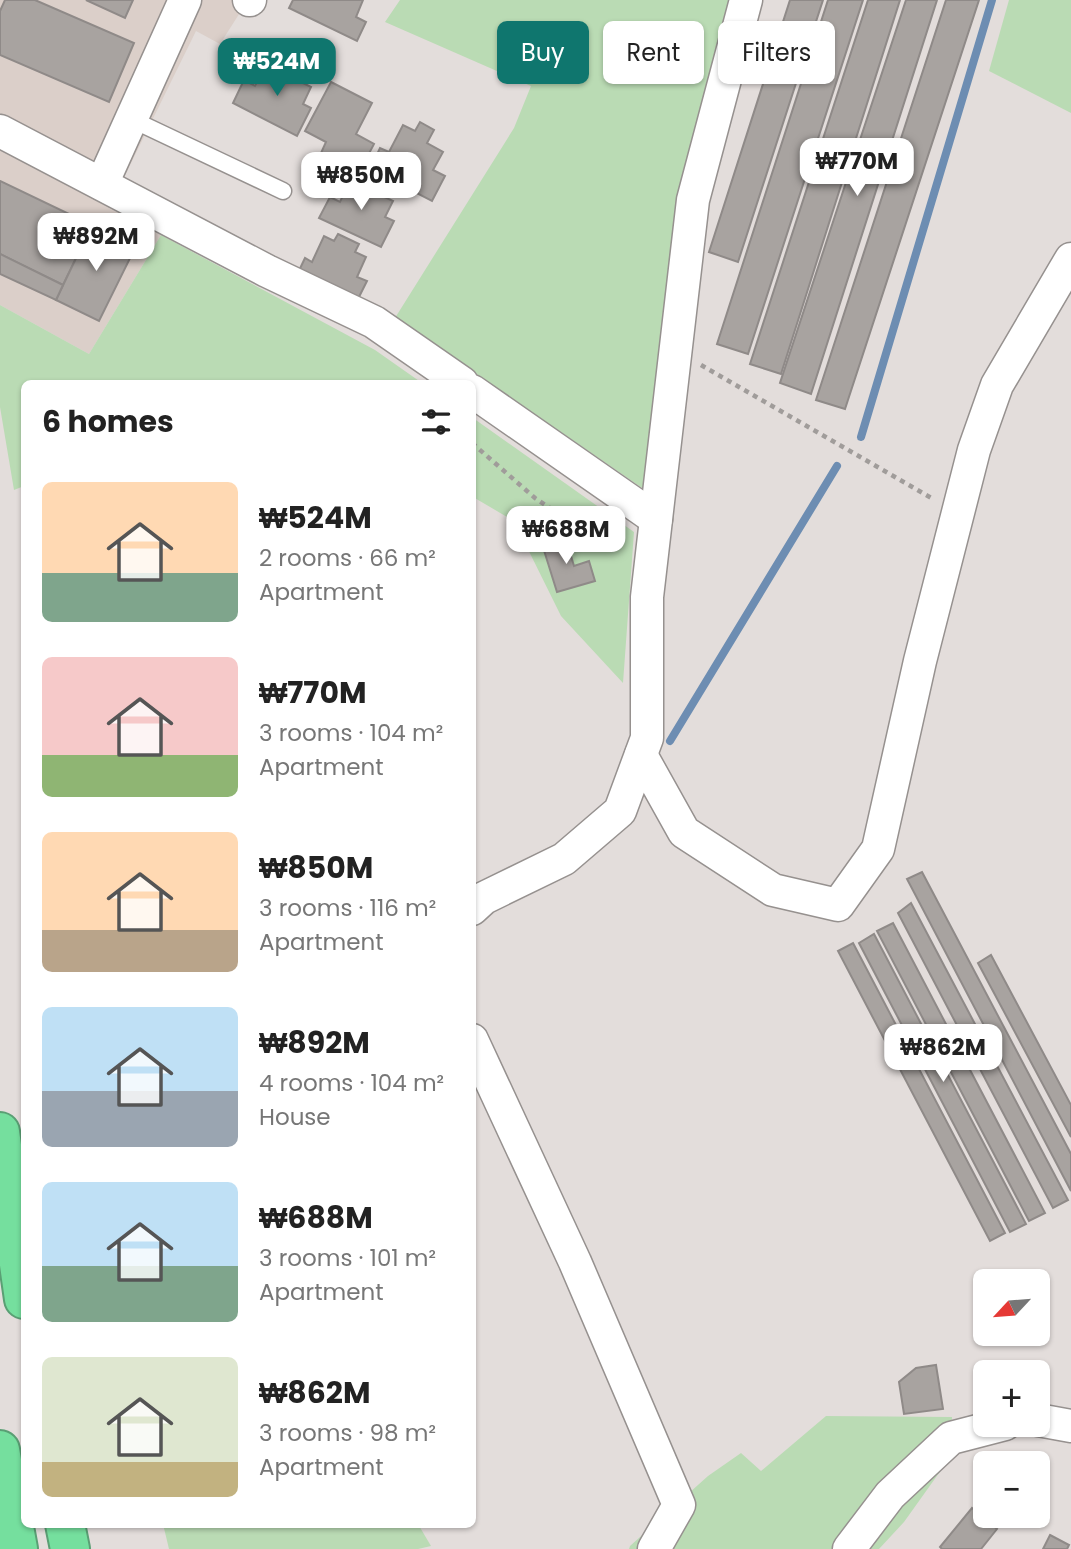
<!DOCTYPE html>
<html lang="en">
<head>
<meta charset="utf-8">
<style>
	:root { --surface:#fff; --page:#f6f6f6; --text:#222; --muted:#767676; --accent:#0f766e }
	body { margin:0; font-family:Poppins,sans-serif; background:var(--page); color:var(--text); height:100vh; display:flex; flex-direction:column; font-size:26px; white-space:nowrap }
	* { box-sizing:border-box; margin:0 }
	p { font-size:23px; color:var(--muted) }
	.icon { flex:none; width:38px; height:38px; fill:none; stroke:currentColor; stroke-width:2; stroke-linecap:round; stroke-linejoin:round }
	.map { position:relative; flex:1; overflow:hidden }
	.side { position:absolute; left:21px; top:380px; width:455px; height:1148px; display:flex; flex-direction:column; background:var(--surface); border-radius:10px; box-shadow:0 2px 5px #0004 }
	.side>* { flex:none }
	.banner { position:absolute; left:497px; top:21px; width:469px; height:63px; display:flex; gap:14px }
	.needle { width:46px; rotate:244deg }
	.controls { position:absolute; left:973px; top:1269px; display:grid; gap:14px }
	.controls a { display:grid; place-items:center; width:77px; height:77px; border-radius:10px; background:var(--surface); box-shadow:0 2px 5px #0004; font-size:35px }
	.price { position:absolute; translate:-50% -60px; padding:0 16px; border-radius:14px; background:#fff; color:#222; font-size:23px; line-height:46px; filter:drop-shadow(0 2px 4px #0008) }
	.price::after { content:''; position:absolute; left:50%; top:42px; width:21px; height:16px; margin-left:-10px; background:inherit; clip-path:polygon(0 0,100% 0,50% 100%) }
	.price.active { background:var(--accent); color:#fff }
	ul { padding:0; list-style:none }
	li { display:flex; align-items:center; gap:21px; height:175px; padding:0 21px }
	li span { display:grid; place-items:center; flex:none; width:196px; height:140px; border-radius:10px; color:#555 }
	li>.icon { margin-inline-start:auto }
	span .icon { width:84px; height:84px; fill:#fffc; stroke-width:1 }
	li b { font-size:30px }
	h2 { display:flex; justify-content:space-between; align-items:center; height:84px; padding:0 21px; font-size:30px }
	.tag { padding:0 24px; border-radius:10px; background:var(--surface); box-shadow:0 2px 5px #0004; font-size:24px; line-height:63px }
	.tag.active { background:var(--accent); color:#fff }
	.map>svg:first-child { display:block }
</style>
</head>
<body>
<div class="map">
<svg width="1071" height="1549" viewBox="0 0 1071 1549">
	<rect width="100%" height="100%" fill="#e3dddb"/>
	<path fill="#dbcfc9" d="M0,0H248L220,44L196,31L109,208L161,235L89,354L0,305Z"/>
	<g fill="#badbb4">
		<path d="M400,0H730L699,123L645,490L395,318L514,128L531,86L385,22Z"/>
		<path d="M1009,0H1071V113L989,71Z"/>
		<path d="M161,235L375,350L422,383H24V486L14,490L0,407V305L89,354Z"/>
		<path d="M473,418L634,532L623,683L561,616L514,521L473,497Z"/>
		<path d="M826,1416L952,1417L949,1459L904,1522L879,1549H629L630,1546L708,1476L741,1453L761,1471Z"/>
		<path d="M163,1524H418L431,1546L418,1549H169Z"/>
	</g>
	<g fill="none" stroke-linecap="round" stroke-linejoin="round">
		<g stroke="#6d8db2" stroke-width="8">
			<path d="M861,437L992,0"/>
			<path d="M670,741L837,466"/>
		</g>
	</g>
	<g fill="#a8a3a0" stroke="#8f8a88" stroke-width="2">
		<path d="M5,0H35L134,43L109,102L0,55V11Z"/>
		<path d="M86,0H133L125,18Z"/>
		<path d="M293,0H363L356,17L366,22L357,41L289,8Z"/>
		<path d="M790,0H823L738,262L709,252Z"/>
		<path d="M828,0H863L748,354L717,344Z"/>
		<path d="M868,0H900L781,374L750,364Z"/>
		<path d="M906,0H937L811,394L780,383Z"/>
		<path d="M946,0H979L845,409L816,400Z"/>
		<path d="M281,61L298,69L293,78L311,87L303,104L311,108L297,136L233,103L244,80L255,86L266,65L276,70Z"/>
		<path d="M331,82L372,103L356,134L374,144L363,165L344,155L340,163L321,153L326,142L305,131Z"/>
		<path d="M420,122L434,130L427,143L443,152L433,170L445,176L432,201L370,169L380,148L389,152L403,125L415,131Z"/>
		<path d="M367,177L384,185L380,195L393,201L385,217L394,221L381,247L319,218L330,197L340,202L350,180L363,186Z"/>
		<path d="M0,181L92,225L63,285L0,254Z"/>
		<path d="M92,225L136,246L99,321L56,300Z"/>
		<path d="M338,234L359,244L355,252L366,257L357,277L367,281L354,307L295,279L305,258L312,262L324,236L334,241Z"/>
		<path d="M0,254L63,285L56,300L0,274Z"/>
		<path d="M565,536L574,566L589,561L595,581L557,592L542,544Z"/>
		<path d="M922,872L1071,1154V1191L907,879Z"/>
		<path d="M911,903L1068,1200L1053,1208L898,913Z"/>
		<path d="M893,923L1045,1213L1029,1221L877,931Z"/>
		<path d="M874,934L1026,1224L1010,1232L859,943Z"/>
		<path d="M853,943L1005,1233L990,1241L838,951Z"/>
		<path d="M991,955L1071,1105V1137L978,963Z"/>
		<path d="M936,1365L943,1409L904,1414L899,1382L916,1368Z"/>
		<path d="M972,1508L997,1529L981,1549H942L940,1547Z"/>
		<path d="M1050,1535L1069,1545L1067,1549H1043Z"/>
	</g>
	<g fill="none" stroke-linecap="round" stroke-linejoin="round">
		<defs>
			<path id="service" d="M131,119L283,191"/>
			<g id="minor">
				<path d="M249,0H250"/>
				<path d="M0,131L267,271L374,322L462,383"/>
				<path d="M102,184L185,0"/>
				<path d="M472,391L656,519"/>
				<path d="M641,755L684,832L773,890L838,905L878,849L920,661L974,450L997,385L1071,259"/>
				<path d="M472,909L484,898L564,859L620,811L647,738V597L693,200L746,0"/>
				<path d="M472,1040L575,1262L679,1505L654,1549"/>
				<path d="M1038,1420L1071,1426"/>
				<path d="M849,1549L890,1495L951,1438L1005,1424"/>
			</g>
			<g id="motorway">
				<path d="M0,1132L24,1299"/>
				<path d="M0,1450L18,1549"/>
				<path d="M65,1524L70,1549"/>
			</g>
		</defs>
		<use href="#service" stroke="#96918f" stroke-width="19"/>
		<use href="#minor" stroke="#96918f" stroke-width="35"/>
		<use href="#motorway" stroke="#5a9f74" stroke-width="42"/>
		<g stroke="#a09c9a" stroke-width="4.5" stroke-dasharray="5 5" stroke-linecap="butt">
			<path d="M701,365L933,499"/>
			<path d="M472,443L535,498L588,534"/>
		</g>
		<use href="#service" stroke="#fff" stroke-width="16"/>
		<use href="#minor" stroke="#fff" stroke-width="32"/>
		<use href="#motorway" stroke="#75df9e" stroke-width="38"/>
	</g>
</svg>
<div class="controls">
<a><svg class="needle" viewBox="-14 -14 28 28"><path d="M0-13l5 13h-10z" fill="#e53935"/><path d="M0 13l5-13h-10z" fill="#767676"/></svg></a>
<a>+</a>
<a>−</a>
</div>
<b class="price active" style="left:277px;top:98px">₩524M</b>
<b class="price" style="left:857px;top:198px">₩770M</b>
<b class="price" style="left:361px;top:212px">₩850M</b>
<b class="price" style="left:96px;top:273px">₩892M</b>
<b class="price" style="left:566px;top:566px">₩688M</b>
<b class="price" style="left:943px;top:1084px">₩862M</b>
<div class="banner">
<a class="tag active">Buy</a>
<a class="tag">Rent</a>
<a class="tag">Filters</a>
</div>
<section class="side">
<h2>6 homes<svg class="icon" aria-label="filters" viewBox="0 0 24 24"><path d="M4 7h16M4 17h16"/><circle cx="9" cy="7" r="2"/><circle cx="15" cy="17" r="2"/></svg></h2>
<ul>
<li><span style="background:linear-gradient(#ffd9b3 65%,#7fa58c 0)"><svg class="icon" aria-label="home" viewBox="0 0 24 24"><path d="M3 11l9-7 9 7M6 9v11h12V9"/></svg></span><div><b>₩524M</b><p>2 rooms · 66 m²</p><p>Apartment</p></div></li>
<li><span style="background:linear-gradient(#f6c9c9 70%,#8fb573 0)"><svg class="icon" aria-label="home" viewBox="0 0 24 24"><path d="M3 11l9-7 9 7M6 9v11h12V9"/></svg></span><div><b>₩770M</b><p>3 rooms · 104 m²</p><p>Apartment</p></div></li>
<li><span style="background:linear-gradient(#ffd9b3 70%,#b9a48a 0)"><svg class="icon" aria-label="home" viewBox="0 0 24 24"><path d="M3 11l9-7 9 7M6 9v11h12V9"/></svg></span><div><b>₩850M</b><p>3 rooms · 116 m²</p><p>Apartment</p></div></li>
<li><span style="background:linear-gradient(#bfe0f5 60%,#9aa5b1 0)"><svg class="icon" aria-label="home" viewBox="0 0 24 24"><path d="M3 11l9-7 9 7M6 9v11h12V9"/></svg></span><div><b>₩892M</b><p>4 rooms · 104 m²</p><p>House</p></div></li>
<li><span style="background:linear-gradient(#bfe0f5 60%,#7fa58c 0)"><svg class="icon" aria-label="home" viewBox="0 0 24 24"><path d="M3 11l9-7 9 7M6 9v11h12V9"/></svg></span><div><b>₩688M</b><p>3 rooms · 101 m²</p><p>Apartment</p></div></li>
<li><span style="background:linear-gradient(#dfe7d0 75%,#c2b280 0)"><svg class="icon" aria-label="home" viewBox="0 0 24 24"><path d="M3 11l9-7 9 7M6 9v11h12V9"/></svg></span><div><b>₩862M</b><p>3 rooms · 98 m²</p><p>Apartment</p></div></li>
</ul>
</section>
</div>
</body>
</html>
